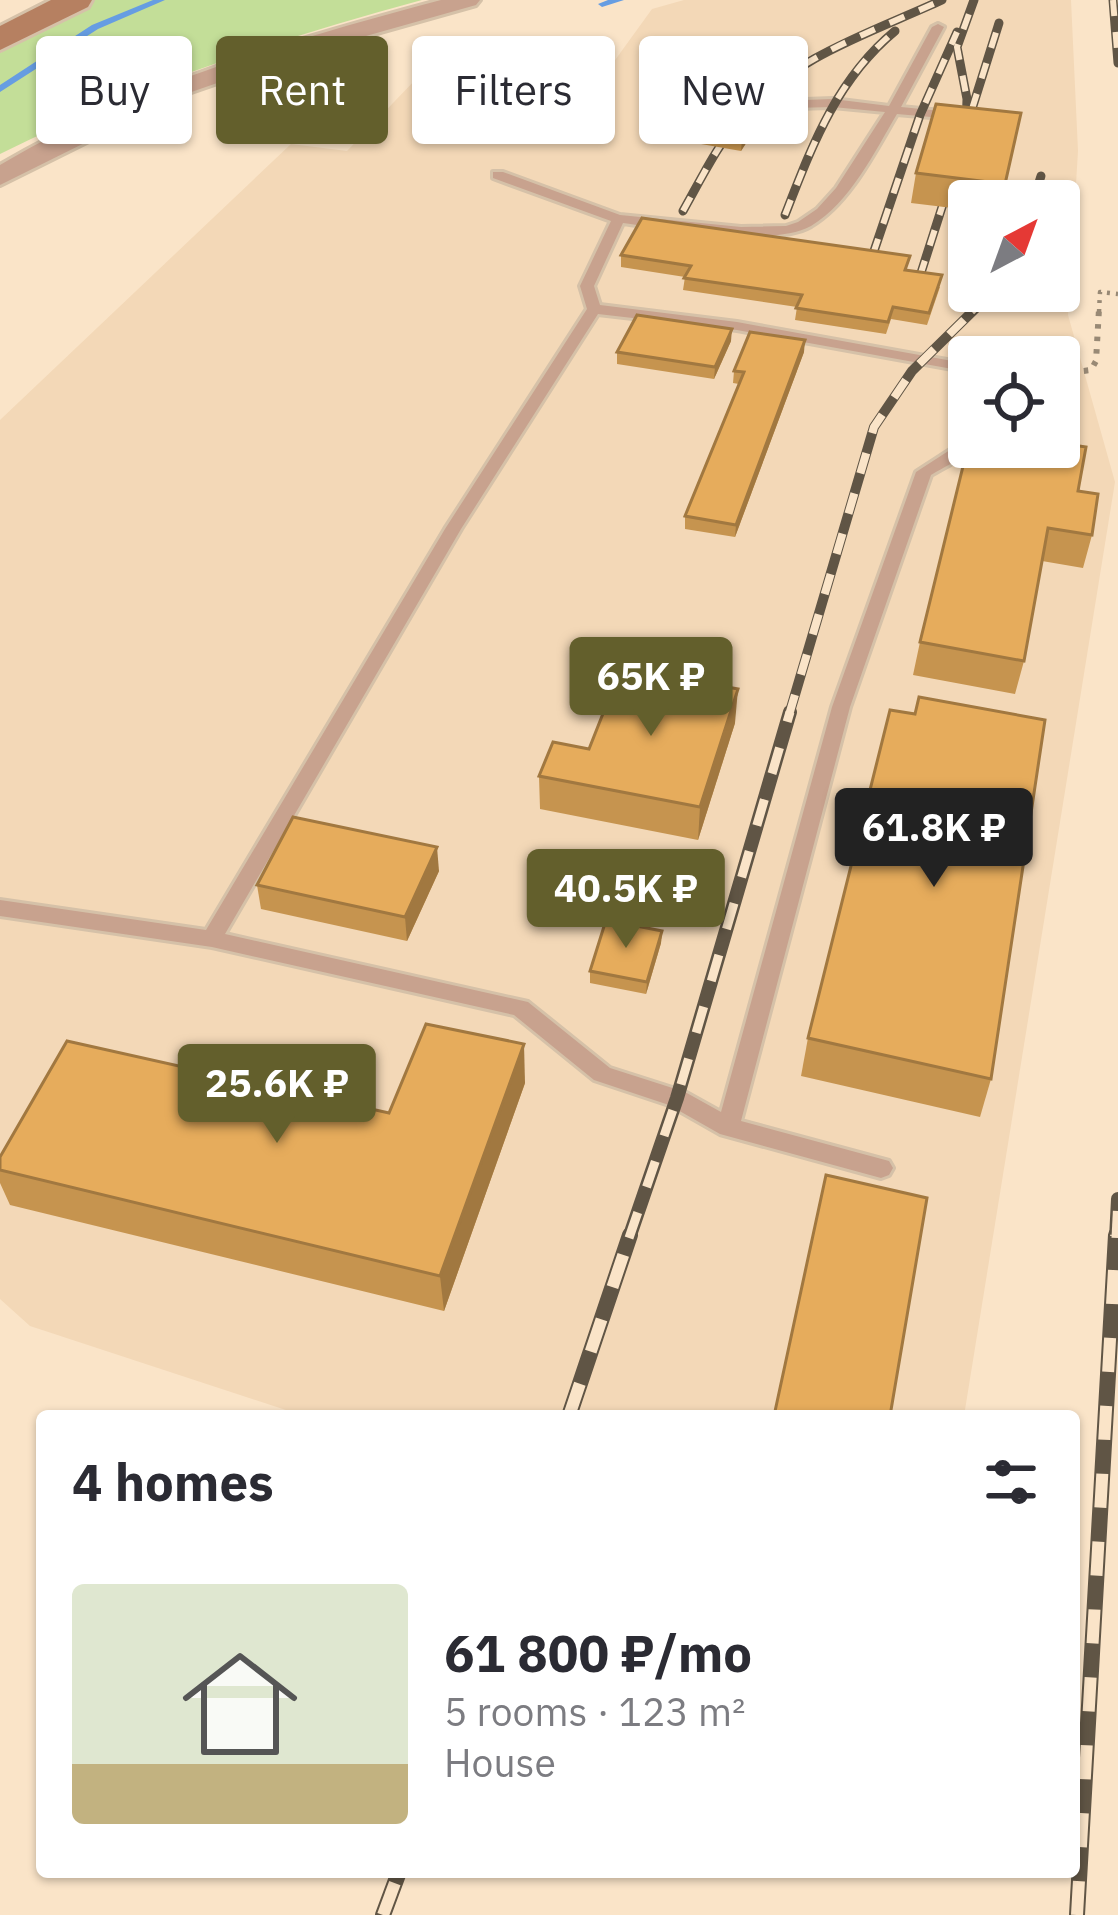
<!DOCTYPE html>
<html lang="en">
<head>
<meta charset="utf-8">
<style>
	:root { --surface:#fff; --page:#f7f7f7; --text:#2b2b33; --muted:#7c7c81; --line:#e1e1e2; --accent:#635f2c }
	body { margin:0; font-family:"IBM Plex Sans",sans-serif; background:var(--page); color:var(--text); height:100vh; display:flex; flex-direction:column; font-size:45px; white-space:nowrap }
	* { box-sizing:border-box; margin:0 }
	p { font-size:39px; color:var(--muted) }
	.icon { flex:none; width:66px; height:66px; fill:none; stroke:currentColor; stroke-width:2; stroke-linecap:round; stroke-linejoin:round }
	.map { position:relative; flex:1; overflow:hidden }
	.details { position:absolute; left:36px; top:1410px; width:1044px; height:468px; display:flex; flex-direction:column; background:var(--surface); border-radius:12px; box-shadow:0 3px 9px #0004 }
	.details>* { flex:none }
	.hud { position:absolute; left:36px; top:36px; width:1047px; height:108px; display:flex; gap:24px }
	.needle { width:78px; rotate:41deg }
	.buttons { position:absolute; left:948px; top:180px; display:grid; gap:24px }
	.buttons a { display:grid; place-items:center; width:132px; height:132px; border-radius:12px; background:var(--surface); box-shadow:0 3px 9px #0004; font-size:60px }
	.price { position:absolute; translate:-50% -102px; padding:0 27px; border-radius:12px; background:var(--accent); color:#fff; font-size:39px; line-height:78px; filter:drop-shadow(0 3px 6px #0008) }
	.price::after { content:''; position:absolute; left:50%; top:72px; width:36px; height:27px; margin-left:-18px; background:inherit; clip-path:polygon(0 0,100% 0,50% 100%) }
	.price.selected { background:#222; color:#fff }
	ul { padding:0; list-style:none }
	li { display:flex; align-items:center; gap:36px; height:300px; padding:0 36px }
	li+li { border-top:3px solid var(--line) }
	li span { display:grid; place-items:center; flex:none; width:336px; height:240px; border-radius:12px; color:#555 }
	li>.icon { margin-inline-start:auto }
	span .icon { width:144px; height:144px; fill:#fffc; stroke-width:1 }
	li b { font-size:51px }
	h2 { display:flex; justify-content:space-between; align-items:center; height:144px; padding:0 36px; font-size:51px }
	.pill { padding:0 42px; border-radius:12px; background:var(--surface); box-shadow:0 3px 9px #0004; font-size:42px; line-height:108px }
	.pill.selected { background:var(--accent); color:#fff }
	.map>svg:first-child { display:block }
</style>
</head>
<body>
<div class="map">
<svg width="1118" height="1915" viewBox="0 0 1118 1915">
	<rect width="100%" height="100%" fill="#fae4c8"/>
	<path fill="#f3d8b7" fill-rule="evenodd" d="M684,0H1071L1078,151L1068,315L1115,482L964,1416H304L30,1326L0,1299V420L291,144L347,151L440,54L605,74L652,9ZM969,201H1059V291H969ZM969,357H1059V447H969Z"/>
	<path fill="#c3de98" d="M94,0H422C276,39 136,87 0,154V53Z"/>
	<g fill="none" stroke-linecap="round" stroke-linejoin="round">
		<g fill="#669de2" fill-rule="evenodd">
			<path d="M153,0H165L98,29L0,92V85L92,25Z"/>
			<path d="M608,0H624L602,7L598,4Z"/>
		</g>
		<defs>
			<path id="service" d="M938,24L944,27L901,107L961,113L965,114V120L897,114C875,151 850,203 811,226C771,248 669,229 623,223L594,286L600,305L737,322L969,364V372L737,330L598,314L461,529L225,934L528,1002L610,1068L685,1092L721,1112L832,707L916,472L953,448L964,428L969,426C969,460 959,458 931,475L850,707L741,1121L889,1161L893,1168L889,1175L881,1178L720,1134L669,1105L594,1080L514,1015L212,947L0,916V900L206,930L445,529L587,309L580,286L611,221L493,178V172H503L620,215L741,227L786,226L798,222L817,209L836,188L885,112L833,107L752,109L746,105L748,102L833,99L889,106L932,27Z"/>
			<path id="minor" d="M441,0H480L476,5L295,56L177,97L0,185V165C137,84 288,41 441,0Z"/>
			<path id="secondary" d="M51,0H92L88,7L0,50V26Z"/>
		</defs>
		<use href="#service" stroke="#d5c1a8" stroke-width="6"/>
		<use href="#minor" stroke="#d5c1a8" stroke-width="6"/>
		<use href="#secondary" stroke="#d5c1a8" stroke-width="6"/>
		<path stroke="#988975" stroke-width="4.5" stroke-dasharray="3 6" stroke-linecap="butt" d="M1099,312L1100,292L1118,294"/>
		<path stroke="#988975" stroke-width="6" stroke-dasharray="4.5 8" stroke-linecap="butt" d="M1059,374L1091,370L1096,361L1099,309"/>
		<use href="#service" fill="#c8a28e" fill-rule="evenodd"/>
		<use href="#minor" fill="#c8a28e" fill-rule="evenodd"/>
		<use href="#secondary" fill="#b68061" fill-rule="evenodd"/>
		<defs>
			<g id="rail-far3">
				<path d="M1113,0L1118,63"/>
				<path d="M972,109L999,23"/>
				<path d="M1033,201L1041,176"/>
				<path d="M683,211C701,179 718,144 742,116C794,56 873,32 942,0"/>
				<path d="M785,215C812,146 836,80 895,31"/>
				<path d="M873,254L920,115L957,32"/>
				<path d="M920,276L966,132L967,99L957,47L974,0"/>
				<path d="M972,312L994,291"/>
			</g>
			<path id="rail-far2" d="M789,715L874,427L912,371L975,309"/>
			<g id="rail-far1">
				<path d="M629,1238L677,1098L790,712"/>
				<path d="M1116,1238L1118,1199"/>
			</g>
			<g id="rail">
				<path d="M569,1416L630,1235"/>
				<path d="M383,1915L399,1872"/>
				<path d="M1077,1915L1116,1235"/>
			</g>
		</defs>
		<use href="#rail-far3" stroke="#605545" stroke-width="9"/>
		<use href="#rail-far2" stroke="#605545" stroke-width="10"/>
		<use href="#rail-far1" stroke="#605545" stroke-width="14"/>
		<use href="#rail" stroke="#605545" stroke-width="16"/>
		<use href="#rail-far3" stroke="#fae4c8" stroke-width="6" stroke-dasharray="16" stroke-linecap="butt"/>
		<use href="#rail-far2" stroke="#fae4c8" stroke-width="8" stroke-dasharray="21" stroke-linecap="butt"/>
		<use href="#rail-far1" stroke="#fae4c8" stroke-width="9" stroke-dasharray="27" stroke-linecap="butt"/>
		<use href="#rail" stroke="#fae4c8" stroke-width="12" stroke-dasharray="34" stroke-linecap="butt"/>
	</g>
	<g fill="#c6944f">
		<path d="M764,106L763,117L741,151L701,144L702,133Z"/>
		<path d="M1021,113L1002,201H969V210L911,203L916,173Z"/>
		<path d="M621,255L907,271L940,287L927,325L891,319L886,334L795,320L797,307L683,290L685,277L621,267Z"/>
		<path d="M731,341L714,379L617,364V352Z"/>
		<path d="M804,352L735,537L685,529V516L739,384L733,383L734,371Z"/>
		<path d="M1078,491L1092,535L1083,568L1042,561L1024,661L1015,694L913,675L920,642Z"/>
		<path d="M735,723L698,840L540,809L539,776L589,749Z"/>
		<path d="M439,871L407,941L261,909L257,885Z"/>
		<path d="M662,931L661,943L646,994L590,983V971Z"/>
		<path d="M808,1038L991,1079L980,1117L801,1076Z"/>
		<path d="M525,1083L444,1311L10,1205L0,1183V1157L389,1113Z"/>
	</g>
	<g fill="#a17840">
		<path d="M764,106L763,117L741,151L742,139Z"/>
		<path d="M732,329L731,341L714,379L715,367Z"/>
		<path d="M805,340L804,352L735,537L736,525Z"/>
		<path d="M738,689L735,723L698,840L700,807Z"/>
		<path d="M437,847L439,871L407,941L405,917Z"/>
		<path d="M662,931L661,943L646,994L647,982Z"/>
		<path d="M524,1044L525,1083L444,1311L440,1276Z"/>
	</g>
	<g fill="#e6ac5c" stroke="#a17840" stroke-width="3">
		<path d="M725,100L764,106L742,139L702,133Z"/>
		<path d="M936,104L1021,113L1005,184L916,173Z"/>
		<path d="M642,218L910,256L905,270L942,275L929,313L893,307L888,322L796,308L802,295L684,278L691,266L621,255Z"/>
		<path d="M637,315L732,329L715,367L617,352Z"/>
		<path d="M750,332L805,340L736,525L685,516L744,372L734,371Z"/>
		<path d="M1059,443L1086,447L1078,491L1098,494L1092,535L1048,528L1024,661L920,642L968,446L1019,454L1020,447H1059Z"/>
		<path d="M621,668L738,689L700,807L539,776L553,742L589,749Z"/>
		<path d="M919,697L1045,720L991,1079L808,1038L890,710L915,714Z"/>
		<path d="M293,817L437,847L405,917L257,885Z"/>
		<path d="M606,920L662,931L647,982L590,971Z"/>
		<path d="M426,1024L524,1044L440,1276L0,1170V1157L67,1041L389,1113Z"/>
		<path d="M826,1175L927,1198L890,1416H774Z"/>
	</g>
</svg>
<div class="buttons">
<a><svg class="needle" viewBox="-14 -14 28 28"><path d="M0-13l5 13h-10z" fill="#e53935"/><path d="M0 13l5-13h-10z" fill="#7c7c81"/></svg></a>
<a><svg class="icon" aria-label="locate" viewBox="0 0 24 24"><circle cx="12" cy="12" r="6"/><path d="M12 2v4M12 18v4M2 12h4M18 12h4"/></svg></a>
</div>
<b class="price" style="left:651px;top:739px">65K ₽</b>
<b class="price selected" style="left:934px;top:890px">61.8K ₽</b>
<b class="price" style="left:626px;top:951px">40.5K ₽</b>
<b class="price" style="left:277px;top:1146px">25.6K ₽</b>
<div class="hud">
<a class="pill">Buy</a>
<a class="pill selected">Rent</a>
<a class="pill">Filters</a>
<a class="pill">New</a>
</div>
<section class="details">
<h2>4 homes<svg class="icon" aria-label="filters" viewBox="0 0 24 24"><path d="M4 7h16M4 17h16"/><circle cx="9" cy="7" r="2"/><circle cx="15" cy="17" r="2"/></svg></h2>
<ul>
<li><span style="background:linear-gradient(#dfe7d0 75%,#c2b280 0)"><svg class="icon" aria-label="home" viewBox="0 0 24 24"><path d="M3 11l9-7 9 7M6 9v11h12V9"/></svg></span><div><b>61 800 ₽/mo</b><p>5 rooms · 123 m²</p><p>House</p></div></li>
</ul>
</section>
</div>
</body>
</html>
